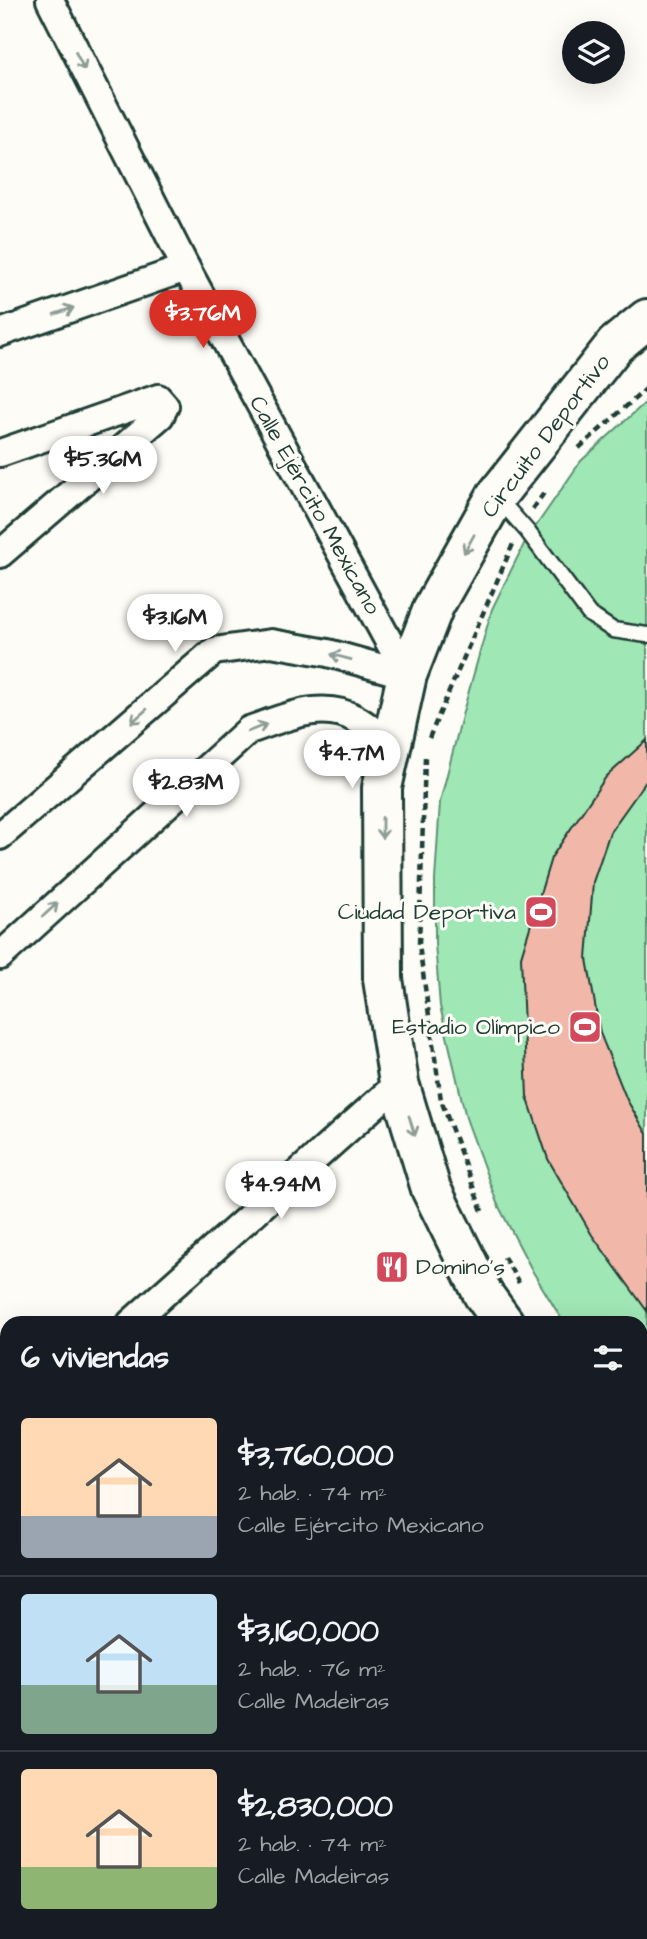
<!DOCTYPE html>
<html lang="es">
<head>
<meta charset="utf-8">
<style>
	:root { --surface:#171b24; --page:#242831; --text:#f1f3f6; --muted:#9ea1a6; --line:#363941; --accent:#d93025 }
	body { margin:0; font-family:"Architects Daughter",sans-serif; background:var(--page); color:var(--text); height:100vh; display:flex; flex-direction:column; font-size:26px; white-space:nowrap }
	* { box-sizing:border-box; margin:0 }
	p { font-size:23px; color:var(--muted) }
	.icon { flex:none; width:38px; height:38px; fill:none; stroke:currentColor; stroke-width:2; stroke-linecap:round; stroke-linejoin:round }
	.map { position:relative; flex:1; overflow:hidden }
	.drawer { position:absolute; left:0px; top:1316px; width:648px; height:623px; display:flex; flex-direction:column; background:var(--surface); border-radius:21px 21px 0 0; box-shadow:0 7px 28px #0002 }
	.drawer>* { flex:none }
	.buttons { position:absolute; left:562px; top:21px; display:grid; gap:14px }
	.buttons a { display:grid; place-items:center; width:63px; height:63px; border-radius:50%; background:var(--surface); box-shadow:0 7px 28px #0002; font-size:35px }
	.price { position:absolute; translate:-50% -60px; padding:0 16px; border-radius:24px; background:#fff; color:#222; font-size:23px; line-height:46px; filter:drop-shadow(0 2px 4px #0008) }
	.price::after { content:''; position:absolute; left:50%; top:42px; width:21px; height:16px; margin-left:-10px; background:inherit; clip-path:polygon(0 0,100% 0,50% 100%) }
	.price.active { background:var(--accent); color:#fff }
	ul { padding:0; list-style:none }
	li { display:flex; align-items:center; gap:21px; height:175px; padding:0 21px }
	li+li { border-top:2px solid var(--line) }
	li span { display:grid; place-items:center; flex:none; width:196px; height:140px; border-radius:7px; color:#555 }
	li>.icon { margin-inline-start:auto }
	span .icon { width:84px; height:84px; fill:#fffc; stroke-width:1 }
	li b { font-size:30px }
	h2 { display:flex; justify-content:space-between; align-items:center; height:84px; padding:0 21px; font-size:30px }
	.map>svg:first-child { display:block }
</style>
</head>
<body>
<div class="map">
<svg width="647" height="1939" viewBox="0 0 647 1939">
	<defs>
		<pattern id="park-tufts" width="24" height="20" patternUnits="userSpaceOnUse" patternTransform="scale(1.75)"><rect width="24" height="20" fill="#9fe7b5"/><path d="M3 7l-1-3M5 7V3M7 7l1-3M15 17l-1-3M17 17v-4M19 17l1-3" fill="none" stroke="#88c79c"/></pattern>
	</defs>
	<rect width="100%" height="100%" fill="#fdfcf7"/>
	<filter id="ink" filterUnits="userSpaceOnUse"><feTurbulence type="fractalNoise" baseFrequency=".0143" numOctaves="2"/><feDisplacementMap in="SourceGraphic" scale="14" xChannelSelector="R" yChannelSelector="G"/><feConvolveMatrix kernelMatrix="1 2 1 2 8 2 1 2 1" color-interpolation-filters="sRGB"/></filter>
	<g filter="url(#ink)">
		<g fill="#9fe7b5" stroke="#5f9274" stroke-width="2">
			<path d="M647,401V1419L641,1413L640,1323H564L533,1272L497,1203L466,1118L440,1006L435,944V880L440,802L463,712L492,609L525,542L581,461Z"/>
			<path d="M0,1900L7,1907V1932H31L37,1939H0Z"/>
		</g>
		<path fill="url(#park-tufts)" stroke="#5f9274" stroke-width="2" d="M7,1439V1654L0,1660V1446Z"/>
		<path fill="#f1b8aa" stroke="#1f3d34" stroke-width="2" d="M647,740V780L610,832L593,882L587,959L600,1033L627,1100L647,1134V1311L592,1235L548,1159L527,1096L521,957L551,858L606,777Z"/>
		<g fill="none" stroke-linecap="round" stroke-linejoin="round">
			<defs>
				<path id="lane" d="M497,497L528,532L589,614L613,630L647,635"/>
				<g id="street">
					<path d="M50,0L186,268L407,675"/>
					<path d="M0,333L186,268"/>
					<path d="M0,453L158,398L165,406L160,416L0,554"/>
					<path d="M0,836L214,651L271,643L328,653L407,675"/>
					<path d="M0,956L249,730C282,719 322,699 356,719C369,725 380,738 391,747"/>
					<path d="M131,1323L399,1083"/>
					<path d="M0,1364L7,1372"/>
					<path d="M0,1446L7,1439"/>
					<path d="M0,1660L7,1654"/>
					<path d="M0,1744L7,1751"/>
					<path d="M640,1876L647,1883"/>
					<path d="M147,1939L155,1932"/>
				</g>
				<g id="secondary">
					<path d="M504,1323L483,1294L431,1189L399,1083L383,979L382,788L407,675L434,606L496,496L615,345L647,319"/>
					<path d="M640,1491L647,1495"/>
					<path d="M640,1929L647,1922"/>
				</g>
			</defs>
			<use href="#lane" stroke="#1f3d34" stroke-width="19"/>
			<use href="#street" stroke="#1f3d34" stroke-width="32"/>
			<use href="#secondary" stroke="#1f3d34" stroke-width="44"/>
			<g stroke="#1f3d34" stroke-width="4.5" stroke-dasharray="7 5" stroke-linecap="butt">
				<path d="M579,448L647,388"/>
				<path d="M533,509L546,490"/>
				<path d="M429,738L513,544"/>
				<path d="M425,757L419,945L441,1100L482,1211"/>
				<path d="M504,1257L519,1283"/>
				<path d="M640,1437L647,1442"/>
			</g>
			<use href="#lane" stroke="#fdfcf7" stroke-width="14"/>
			<use href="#street" stroke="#fdfcf7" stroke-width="26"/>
			<use href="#secondary" stroke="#fdfcf7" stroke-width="38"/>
		</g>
		<defs><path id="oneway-shaft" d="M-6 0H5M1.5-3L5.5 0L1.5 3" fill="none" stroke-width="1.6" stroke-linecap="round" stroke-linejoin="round" transform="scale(1.75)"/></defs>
		<g stroke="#8e9c96">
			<use href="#oneway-shaft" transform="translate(80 61) rotate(63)"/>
			<use href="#oneway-shaft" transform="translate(64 311) rotate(-19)"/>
			<use href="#oneway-shaft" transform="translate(469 544) rotate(119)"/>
			<use href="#oneway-shaft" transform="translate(341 657) rotate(-165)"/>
			<use href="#oneway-shaft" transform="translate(139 716) rotate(139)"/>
			<use href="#oneway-shaft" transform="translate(257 728) rotate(-22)"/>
			<use href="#oneway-shaft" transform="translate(382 828) rotate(90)"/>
			<use href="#oneway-shaft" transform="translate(50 910) rotate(-42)"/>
			<use href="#oneway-shaft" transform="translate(412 1126) rotate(73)"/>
		</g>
	</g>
	<defs>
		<symbol id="stadium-square" viewBox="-11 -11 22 22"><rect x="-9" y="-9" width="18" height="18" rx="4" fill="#d1495b" stroke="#fdfcf7"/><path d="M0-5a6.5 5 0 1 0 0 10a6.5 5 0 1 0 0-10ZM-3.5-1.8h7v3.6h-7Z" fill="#fff"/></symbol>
		<symbol id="restaurant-square" viewBox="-11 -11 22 22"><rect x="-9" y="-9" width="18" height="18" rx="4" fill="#d1495b" stroke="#fdfcf7"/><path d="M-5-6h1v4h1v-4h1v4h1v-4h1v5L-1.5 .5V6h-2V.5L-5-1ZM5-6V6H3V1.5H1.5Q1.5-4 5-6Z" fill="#fff"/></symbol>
	</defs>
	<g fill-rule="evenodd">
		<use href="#stadium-square" x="522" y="893" width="38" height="38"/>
		<use href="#stadium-square" x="566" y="1008" width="38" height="38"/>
		<use href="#restaurant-square" x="373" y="1248" width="38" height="38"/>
	</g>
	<g text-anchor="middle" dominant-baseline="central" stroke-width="6" stroke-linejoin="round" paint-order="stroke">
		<g font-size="23" fill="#1f3d34" stroke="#fdfcf7">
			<text transform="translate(546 436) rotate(-53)">Circuito Deportivo</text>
			<text transform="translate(315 505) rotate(61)">Calle Ejército Mexicano</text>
		</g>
		<g font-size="23" fill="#1f3d34" stroke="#fdfcf7" text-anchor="end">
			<text x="516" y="912">Ciudad Deportiva</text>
			<text x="560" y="1027">Estadio Olímpico</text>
			<text x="416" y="1267" text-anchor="start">Domino's</text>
		</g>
	</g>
</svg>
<div class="buttons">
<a><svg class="icon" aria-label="layers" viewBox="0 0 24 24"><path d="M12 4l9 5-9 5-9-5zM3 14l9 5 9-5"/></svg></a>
</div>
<b class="price active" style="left:203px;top:350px">$3.76M</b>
<b class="price" style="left:103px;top:496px">$5.36M</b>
<b class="price" style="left:175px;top:654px">$3.16M</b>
<b class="price" style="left:352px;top:790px">$4.7M</b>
<b class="price" style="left:186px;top:819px">$2.83M</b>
<b class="price" style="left:281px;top:1221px">$4.94M</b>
<section class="drawer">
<h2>6 viviendas<svg class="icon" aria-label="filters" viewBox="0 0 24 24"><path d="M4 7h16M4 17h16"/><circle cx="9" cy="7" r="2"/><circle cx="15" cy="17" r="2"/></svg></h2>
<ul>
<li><span style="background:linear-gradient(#ffd9b3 70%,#9aa5b1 0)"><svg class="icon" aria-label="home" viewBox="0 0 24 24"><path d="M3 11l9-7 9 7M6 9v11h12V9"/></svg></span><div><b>$3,760,000</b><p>2 hab. · 74 m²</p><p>Calle Ejército Mexicano</p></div></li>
<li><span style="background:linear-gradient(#bfe0f5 65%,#7fa58c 0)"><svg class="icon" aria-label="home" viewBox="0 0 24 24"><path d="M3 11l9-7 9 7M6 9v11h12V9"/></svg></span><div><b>$3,160,000</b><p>2 hab. · 76 m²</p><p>Calle Madeiras</p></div></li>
<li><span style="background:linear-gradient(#ffd9b3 70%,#8fb573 0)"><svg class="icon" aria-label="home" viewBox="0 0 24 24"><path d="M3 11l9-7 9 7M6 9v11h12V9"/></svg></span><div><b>$2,830,000</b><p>2 hab. · 74 m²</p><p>Calle Madeiras</p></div></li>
</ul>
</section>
</div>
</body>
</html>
